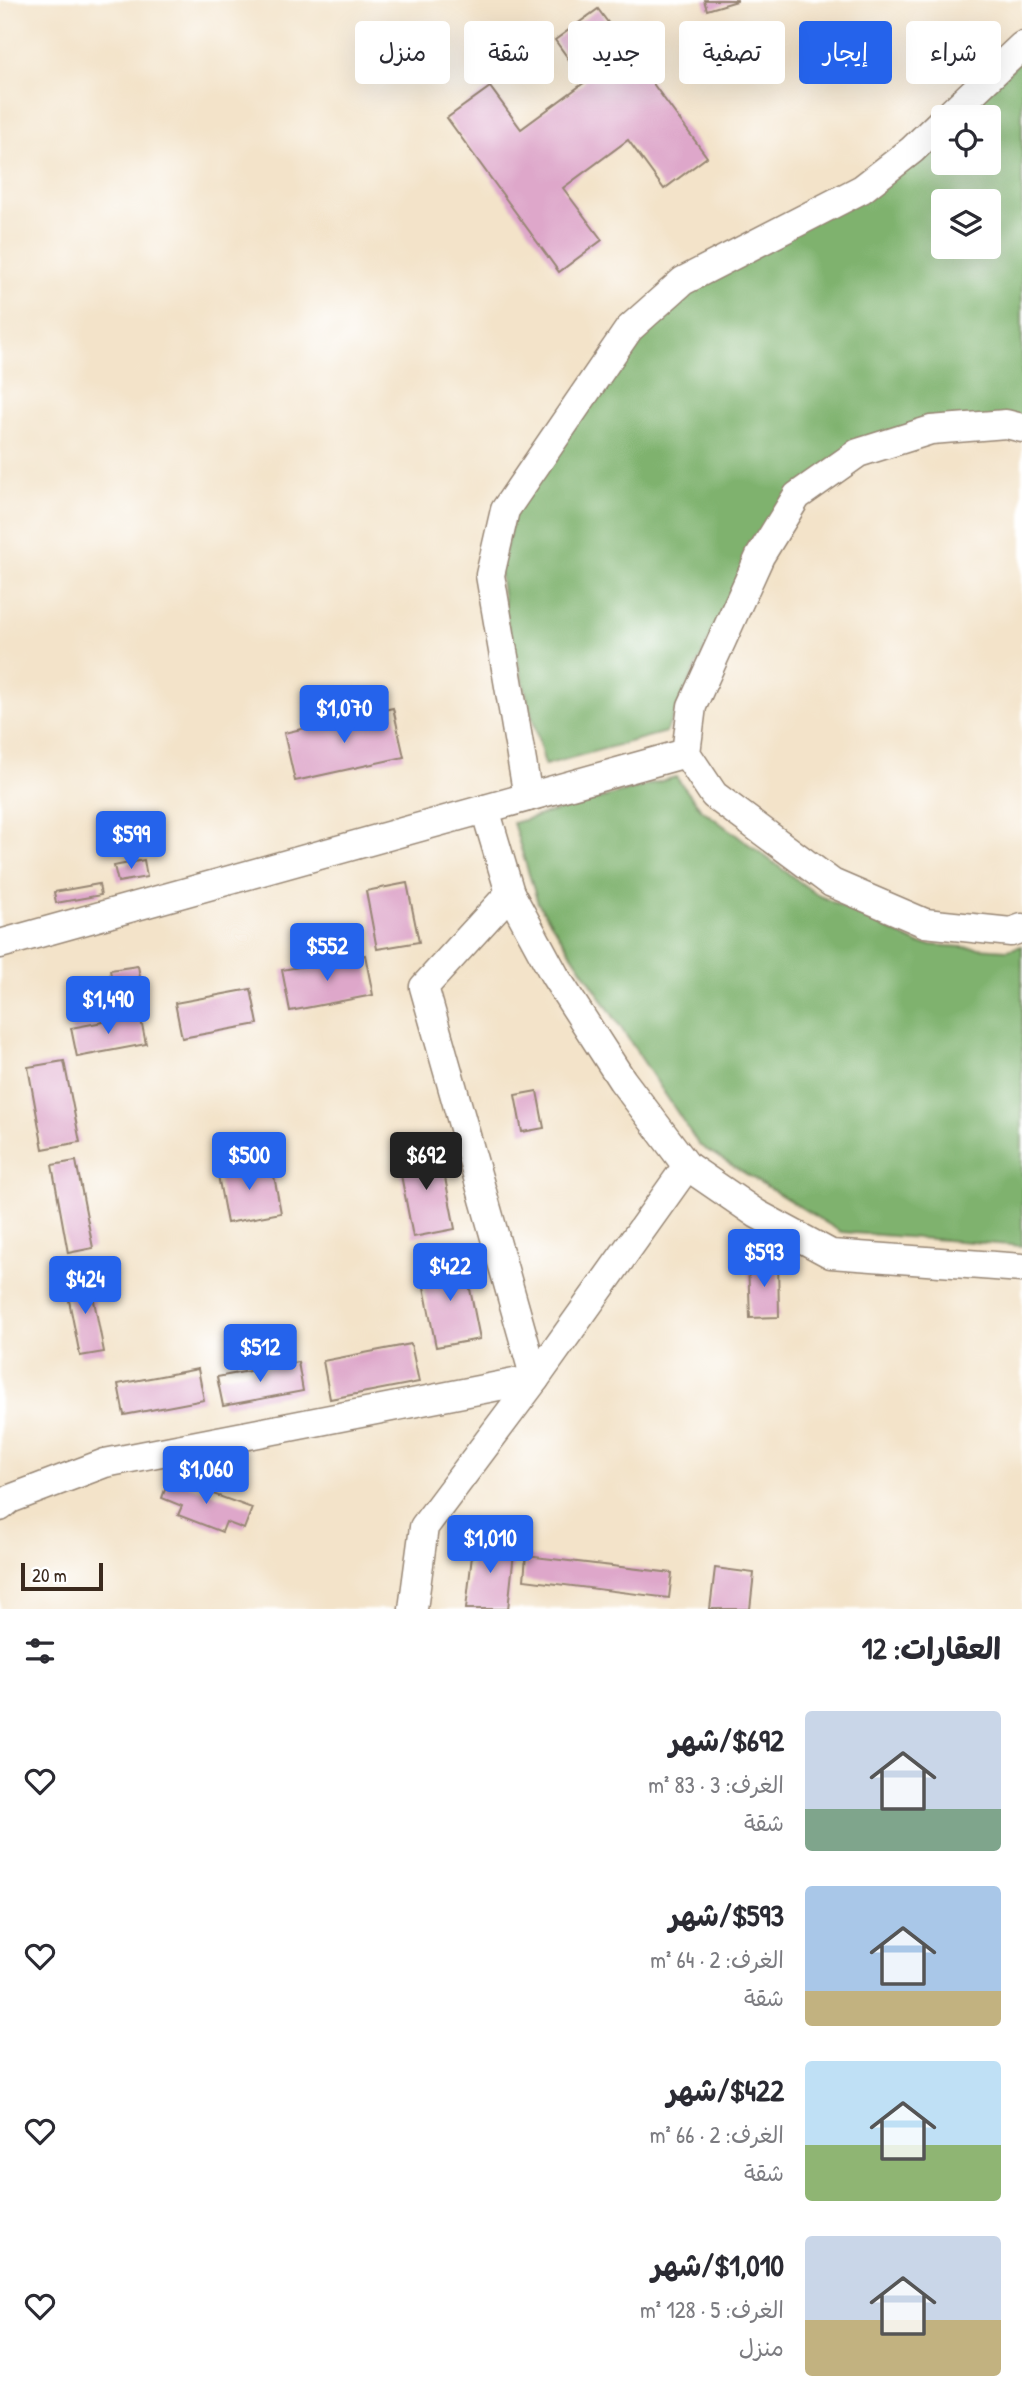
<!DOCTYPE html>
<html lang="ar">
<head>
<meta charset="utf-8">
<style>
	:root { --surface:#fff; --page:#f2f2f3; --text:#2b2b33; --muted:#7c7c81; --accent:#2563eb }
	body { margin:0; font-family:"Patrick Hand","Playpen Sans Arabic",sans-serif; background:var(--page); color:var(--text); direction:rtl; height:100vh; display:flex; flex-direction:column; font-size:26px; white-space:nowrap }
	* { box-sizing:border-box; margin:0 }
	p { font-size:23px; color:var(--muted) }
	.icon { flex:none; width:38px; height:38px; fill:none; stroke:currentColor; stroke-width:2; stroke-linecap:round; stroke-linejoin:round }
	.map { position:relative; height:1609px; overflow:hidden; direction:ltr }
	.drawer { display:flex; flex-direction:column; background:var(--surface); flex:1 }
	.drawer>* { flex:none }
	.guide { position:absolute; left:21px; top:21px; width:980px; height:63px; direction:rtl; display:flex; gap:14px }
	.fabs { position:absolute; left:931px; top:105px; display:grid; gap:14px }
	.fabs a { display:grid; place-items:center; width:70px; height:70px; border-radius:7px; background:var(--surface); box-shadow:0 7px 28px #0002; font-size:35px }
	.scale { position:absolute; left:21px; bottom:18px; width:82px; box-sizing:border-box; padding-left:7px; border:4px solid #3b2a1e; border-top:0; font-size:19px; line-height:24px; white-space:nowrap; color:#3b2a1e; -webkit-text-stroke:5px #fff; paint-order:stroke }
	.price { position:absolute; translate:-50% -60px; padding:0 16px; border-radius:7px; background:var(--accent); color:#fff; font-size:23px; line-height:46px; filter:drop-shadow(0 2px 4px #0008) }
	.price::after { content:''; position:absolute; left:50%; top:42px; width:21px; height:16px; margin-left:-10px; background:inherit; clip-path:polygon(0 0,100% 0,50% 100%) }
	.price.current { background:#222; color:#fff }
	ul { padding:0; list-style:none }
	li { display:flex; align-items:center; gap:21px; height:175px; padding:0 21px }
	li span { display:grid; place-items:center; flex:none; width:196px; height:140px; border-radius:7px; color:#555 }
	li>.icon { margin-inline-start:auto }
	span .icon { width:84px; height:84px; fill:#fffc; stroke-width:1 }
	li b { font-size:30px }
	h2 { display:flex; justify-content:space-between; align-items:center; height:84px; padding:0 21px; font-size:30px }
	.tag { padding:0 24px; border-radius:7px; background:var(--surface); box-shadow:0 7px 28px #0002; font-size:24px; line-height:63px }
	.tag.current { background:var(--accent); color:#fff }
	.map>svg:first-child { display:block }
</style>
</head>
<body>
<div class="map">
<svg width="1022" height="1609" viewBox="0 0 1022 1609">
	<rect width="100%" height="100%" fill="#fff"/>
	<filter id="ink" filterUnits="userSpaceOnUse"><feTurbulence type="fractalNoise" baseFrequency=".0143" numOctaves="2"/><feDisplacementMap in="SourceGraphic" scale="14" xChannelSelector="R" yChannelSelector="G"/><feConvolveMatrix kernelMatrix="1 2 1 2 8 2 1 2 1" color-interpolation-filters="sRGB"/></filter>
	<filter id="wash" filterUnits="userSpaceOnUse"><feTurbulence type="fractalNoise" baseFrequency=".00686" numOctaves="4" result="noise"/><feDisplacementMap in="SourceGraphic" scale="28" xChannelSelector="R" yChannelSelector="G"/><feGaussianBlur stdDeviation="1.57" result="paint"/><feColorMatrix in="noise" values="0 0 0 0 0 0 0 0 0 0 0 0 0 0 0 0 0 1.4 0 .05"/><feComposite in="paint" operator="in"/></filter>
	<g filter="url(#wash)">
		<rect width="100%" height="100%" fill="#f3e3c9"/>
		<g fill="#7fb26e" stroke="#5d6e46" stroke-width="2" fill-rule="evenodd">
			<path d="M1022,59V417L854,444L751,550L666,732L545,765L506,618L500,572L515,511L636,336L689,289L943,134V163H989V117H961ZM943,201H989V247H943Z"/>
			<path d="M676,777L701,809L816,894L918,944L1007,950L1022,946V1246L841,1232L699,1145L538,903L513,823Z"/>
		</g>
		<g id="blocks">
			<g fill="#dea7ca">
				<path d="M704,0H737V1L707,10Z"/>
				<path d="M598,9L707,157L664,189L628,140L563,188L602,240L559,272L447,118L490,87L521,129L585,82L555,40Z"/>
				<path d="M393,708L404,757L295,781L284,733Z"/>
				<path d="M144,860L147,877L118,882L114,866Z"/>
				<path d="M407,883L419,942L377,949L366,891Z"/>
				<path d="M99,884L101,895L56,903L54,892Z"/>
				<path d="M365,955L373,995L290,1011L282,970Z"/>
				<path d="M138,966L143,993L115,998L110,970Z"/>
				<path d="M251,989L258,1024L182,1038L175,1003Z"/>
				<path d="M140,1015L146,1044L77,1057L71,1028Z"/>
				<path d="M64,1061L80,1142L43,1149L28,1067Z"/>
				<path d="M537,1091L544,1128L522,1132L515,1095Z"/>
				<path d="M439,1147L455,1229L413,1237L397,1154Z"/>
				<path d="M271,1160L281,1213L227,1223L217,1170Z"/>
				<path d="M76,1161L93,1248L68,1253L52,1165Z"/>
				<path d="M464,1259L480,1339L436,1347L420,1267Z"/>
				<path d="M778,1259L779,1317L750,1318L748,1261Z"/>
				<path d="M89,1275L104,1352L80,1356L65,1280Z"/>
				<path d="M411,1344L419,1382L330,1399L323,1361Z"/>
				<path d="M298,1362L303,1391L223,1406L217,1377Z"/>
				<path d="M198,1369L204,1400L124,1415L118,1384Z"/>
				<path d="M169,1478L252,1508L244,1529L226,1522L222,1532L178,1515L182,1506L162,1498Z"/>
				<path d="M474,1538L515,1543L508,1609H466Z"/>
				<path d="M526,1556L672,1573L669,1598L524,1580Z"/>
				<path d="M715,1568L754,1573L750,1609H710Z"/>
			</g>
		</g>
	</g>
	<g filter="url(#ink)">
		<use href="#blocks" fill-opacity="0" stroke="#978674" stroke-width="2"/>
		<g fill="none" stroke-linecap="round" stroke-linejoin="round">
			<defs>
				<g id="street">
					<path d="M947,117L1022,46"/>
					<path d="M1022,428L1006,424L931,430L858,453L797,496L760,556L692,706L686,753L714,795L832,883L925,923L1011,932L1022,928"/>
					<path d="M528,797L490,575L505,510L629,329L683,281L862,189L912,150L943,120"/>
					<path d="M485,809L510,893L555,976L622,1080L687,1166L757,1214L831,1254L1022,1268"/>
					<path d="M0,944L686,753"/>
					<path d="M0,1507L10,1499L105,1463L535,1379L424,987L510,893"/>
					<path d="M413,1609L424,1527L535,1379L687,1166"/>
				</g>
			</defs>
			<use href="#street" stroke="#978674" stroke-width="31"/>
			<use href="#street" stroke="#fff" stroke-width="28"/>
		</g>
	</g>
</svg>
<div class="fabs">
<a><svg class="icon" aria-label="locate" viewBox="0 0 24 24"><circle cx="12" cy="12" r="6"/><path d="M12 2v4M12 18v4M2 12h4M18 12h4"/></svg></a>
<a><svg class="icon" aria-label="layers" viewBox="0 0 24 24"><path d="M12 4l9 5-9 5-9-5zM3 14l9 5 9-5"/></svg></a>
</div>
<div class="scale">20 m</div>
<b class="price" style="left:344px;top:745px">$1,070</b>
<b class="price" style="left:131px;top:871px">$599</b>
<b class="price" style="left:327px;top:983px">$552</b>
<b class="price" style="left:108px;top:1036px">$1,490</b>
<b class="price" style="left:249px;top:1192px">$500</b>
<b class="price current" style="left:426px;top:1192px">$692</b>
<b class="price" style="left:764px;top:1289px">$593</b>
<b class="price" style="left:450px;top:1303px">$422</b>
<b class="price" style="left:85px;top:1316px">$424</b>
<b class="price" style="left:260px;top:1384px">$512</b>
<b class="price" style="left:206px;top:1506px">$1,060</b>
<b class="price" style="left:490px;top:1575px">$1,010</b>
<div class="guide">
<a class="tag">شراء</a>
<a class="tag current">إيجار</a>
<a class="tag">تصفية</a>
<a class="tag">جديد</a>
<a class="tag">شقة</a>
<a class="tag">منزل</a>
</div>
</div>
<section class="drawer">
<h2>العقارات: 12<svg class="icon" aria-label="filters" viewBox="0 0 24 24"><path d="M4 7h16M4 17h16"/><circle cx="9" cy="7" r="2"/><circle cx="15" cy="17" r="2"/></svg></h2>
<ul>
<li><span style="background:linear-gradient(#c9d6e8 70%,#7fa58c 0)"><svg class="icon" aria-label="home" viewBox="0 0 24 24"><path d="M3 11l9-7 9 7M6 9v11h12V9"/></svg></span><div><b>$692/شهر</b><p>الغرف: 3 · 83 m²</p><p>شقة</p></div><svg class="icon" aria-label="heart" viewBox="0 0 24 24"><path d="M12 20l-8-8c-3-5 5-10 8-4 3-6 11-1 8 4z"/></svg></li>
<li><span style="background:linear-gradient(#a9c7e8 75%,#c2b280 0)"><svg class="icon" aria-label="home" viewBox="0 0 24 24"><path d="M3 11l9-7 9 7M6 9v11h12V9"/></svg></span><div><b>$593/شهر</b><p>الغرف: 2 · 64 m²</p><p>شقة</p></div><svg class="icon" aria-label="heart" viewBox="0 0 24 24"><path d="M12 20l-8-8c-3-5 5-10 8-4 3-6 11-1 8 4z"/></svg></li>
<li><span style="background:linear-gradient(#bfe0f5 60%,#8fb573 0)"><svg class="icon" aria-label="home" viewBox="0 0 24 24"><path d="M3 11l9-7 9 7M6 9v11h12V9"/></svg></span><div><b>$422/شهر</b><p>الغرف: 2 · 66 m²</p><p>شقة</p></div><svg class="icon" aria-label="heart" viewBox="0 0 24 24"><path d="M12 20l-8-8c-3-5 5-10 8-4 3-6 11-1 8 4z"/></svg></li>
<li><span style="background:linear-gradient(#c9d6e8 60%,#c2b280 0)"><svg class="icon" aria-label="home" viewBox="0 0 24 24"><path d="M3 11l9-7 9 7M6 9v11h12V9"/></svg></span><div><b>$1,010/شهر</b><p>الغرف: 5 · 128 m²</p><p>منزل</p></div><svg class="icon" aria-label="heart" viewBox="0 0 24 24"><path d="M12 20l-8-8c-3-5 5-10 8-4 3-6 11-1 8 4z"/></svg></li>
</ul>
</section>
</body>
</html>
